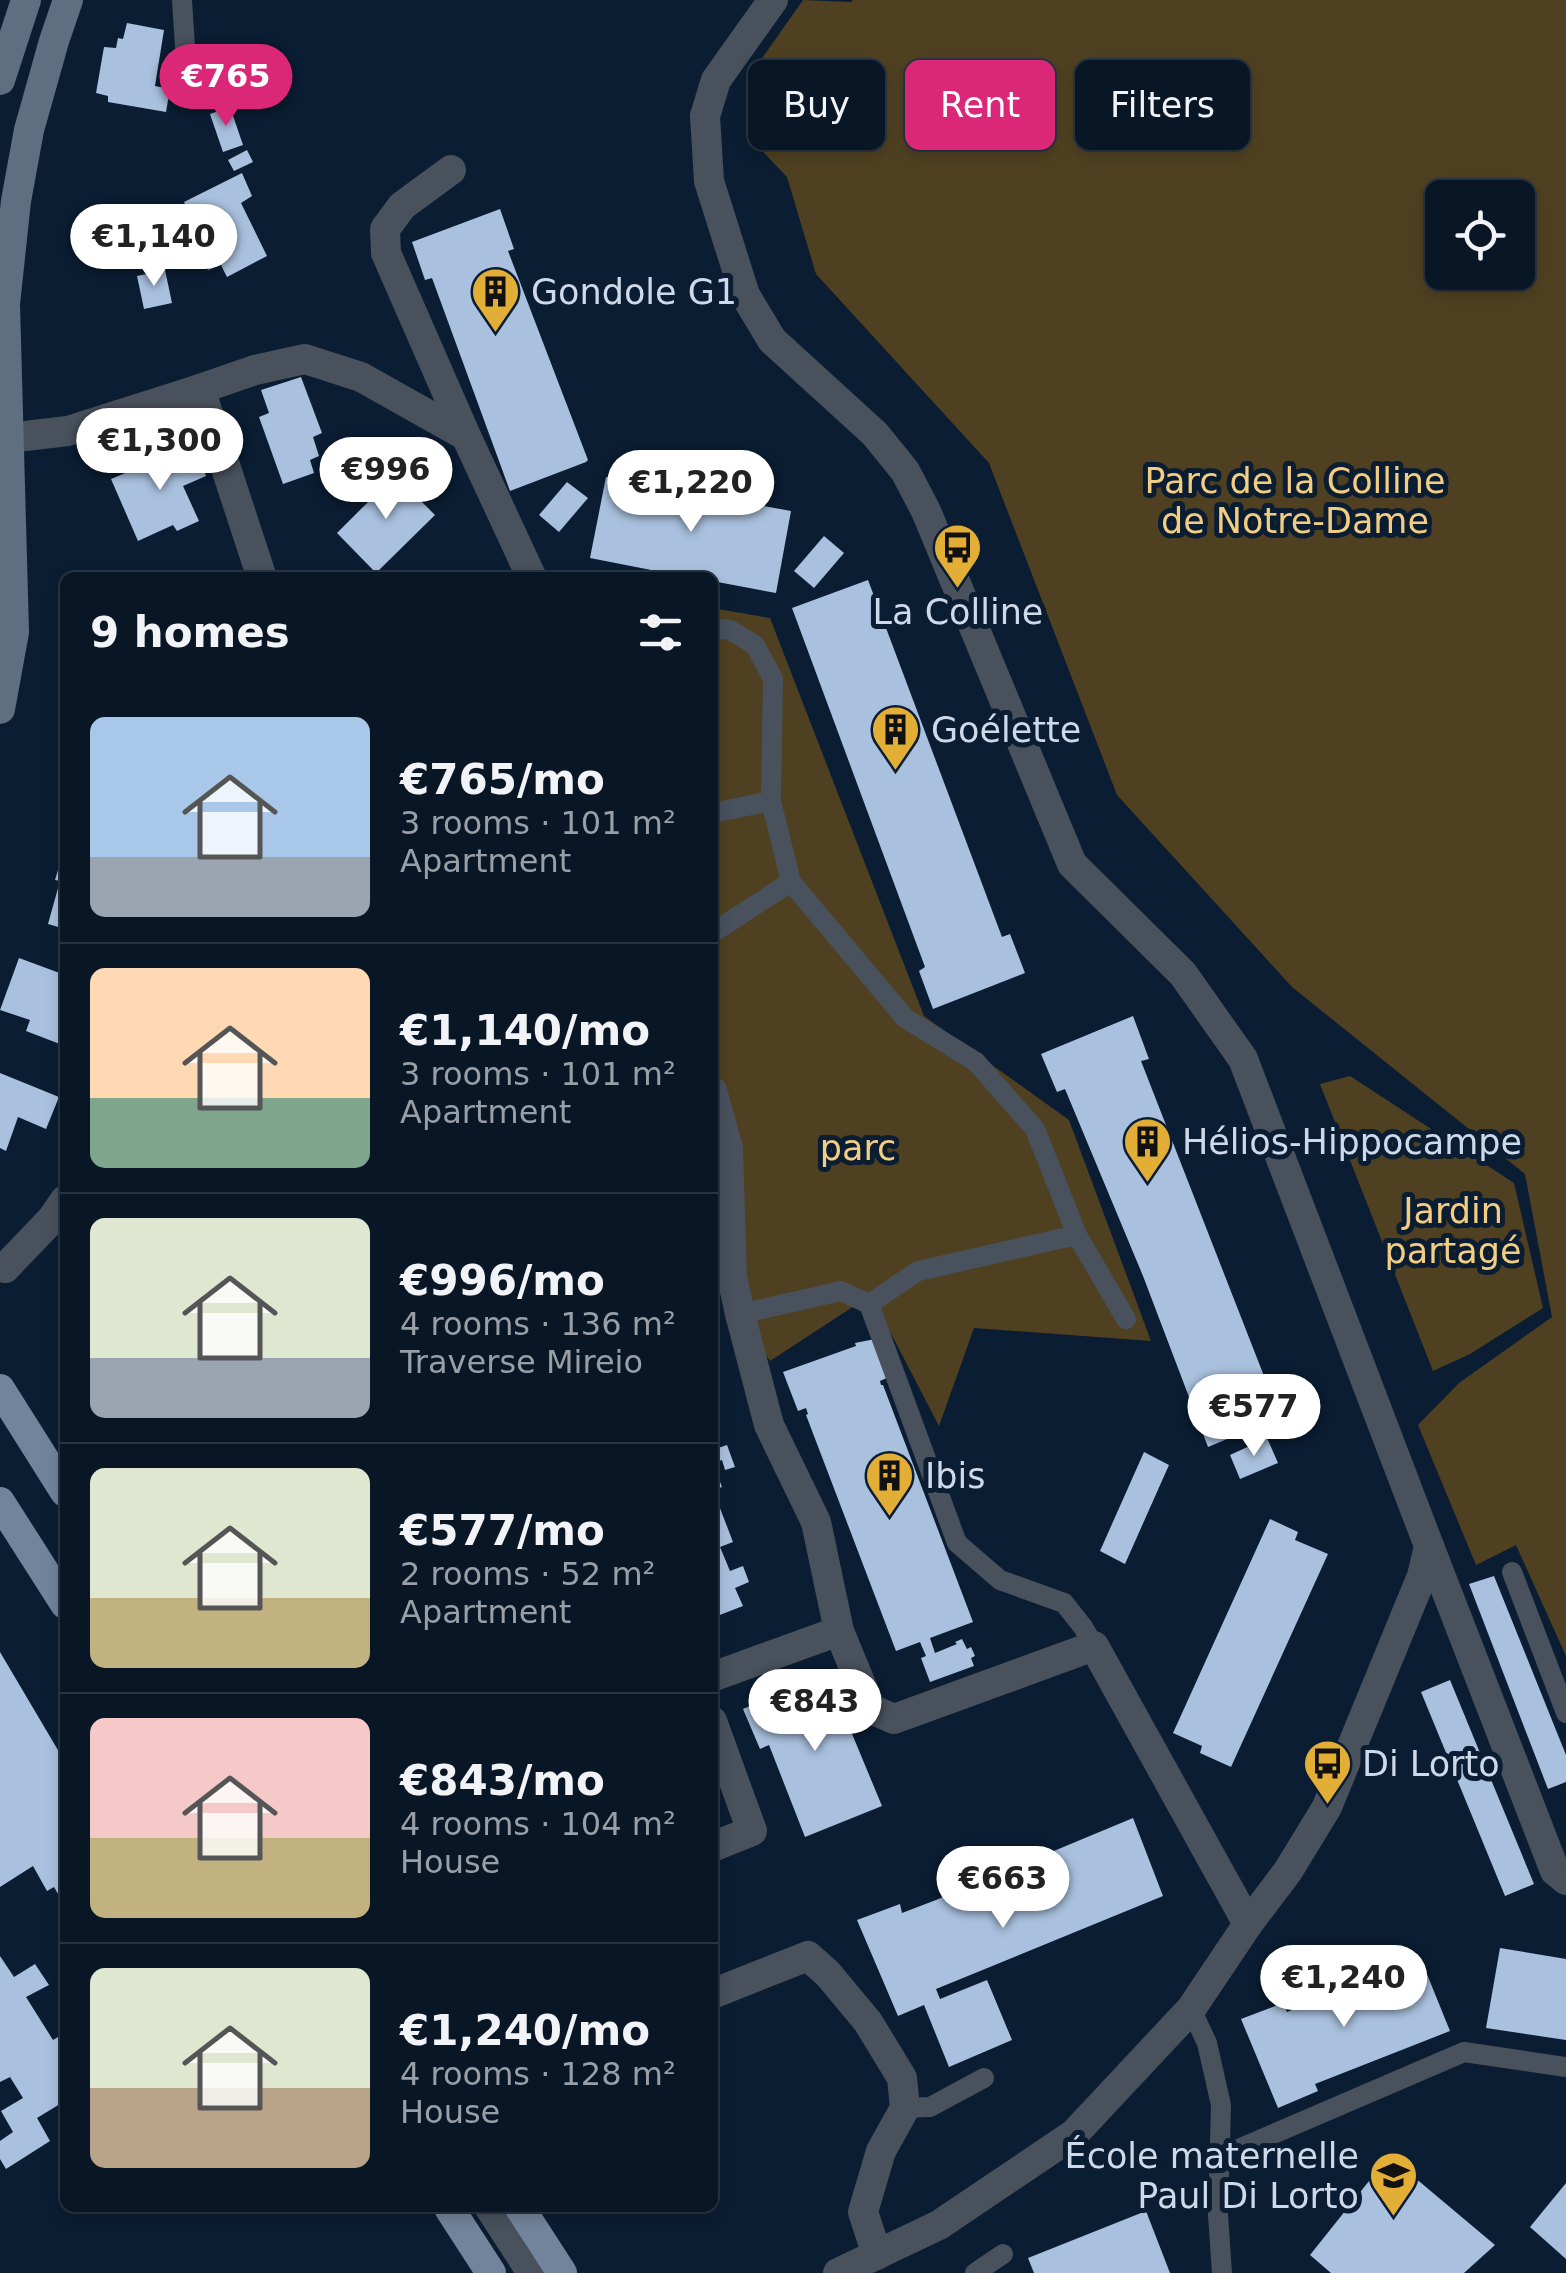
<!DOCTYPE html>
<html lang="en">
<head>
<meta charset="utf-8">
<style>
	:root { --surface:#081626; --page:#111f2e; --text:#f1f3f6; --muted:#989fa7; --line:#293543; --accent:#db2777 }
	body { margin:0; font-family:"DejaVu Sans",sans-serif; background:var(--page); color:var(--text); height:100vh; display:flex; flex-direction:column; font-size:38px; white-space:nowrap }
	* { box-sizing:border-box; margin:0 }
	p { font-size:32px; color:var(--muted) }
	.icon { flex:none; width:55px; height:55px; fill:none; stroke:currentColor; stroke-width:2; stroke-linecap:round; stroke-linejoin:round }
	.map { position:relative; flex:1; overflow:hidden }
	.details { position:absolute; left:60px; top:572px; width:658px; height:1640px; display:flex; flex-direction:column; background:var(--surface); border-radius:15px; box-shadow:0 5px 15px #0003,0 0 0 2px var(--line) }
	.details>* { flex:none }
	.hud { position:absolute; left:748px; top:60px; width:668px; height:90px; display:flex; gap:20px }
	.controls { position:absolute; left:1425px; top:180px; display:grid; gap:20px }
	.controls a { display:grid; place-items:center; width:110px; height:110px; border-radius:15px; background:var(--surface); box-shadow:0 5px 15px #0003,0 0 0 2px var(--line); font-size:50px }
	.price { position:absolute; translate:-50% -85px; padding:0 22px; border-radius:35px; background:#fff; color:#222; font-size:32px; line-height:65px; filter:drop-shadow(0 2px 5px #0008) }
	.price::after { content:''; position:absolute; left:50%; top:60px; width:30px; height:22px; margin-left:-15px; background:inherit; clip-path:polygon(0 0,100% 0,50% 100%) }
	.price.selected { background:var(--accent); color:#fff }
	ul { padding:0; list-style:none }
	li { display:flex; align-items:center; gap:30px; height:250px; padding:0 30px }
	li+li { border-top:2px solid var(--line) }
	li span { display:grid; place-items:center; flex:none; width:280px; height:200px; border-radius:15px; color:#555 }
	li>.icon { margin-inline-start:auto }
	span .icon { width:120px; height:120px; fill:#fffc; stroke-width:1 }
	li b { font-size:42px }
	h2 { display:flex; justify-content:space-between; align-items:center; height:120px; padding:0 30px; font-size:42px }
	.chip { padding:0 35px; border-radius:15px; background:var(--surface); box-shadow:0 5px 15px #0003,0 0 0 2px var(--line); font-size:35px; line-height:90px }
	.chip.selected { background:var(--accent); color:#fff }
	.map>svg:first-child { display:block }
</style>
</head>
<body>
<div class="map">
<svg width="1566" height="2273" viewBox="0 0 1566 2273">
	<rect width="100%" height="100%" fill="#0b1d33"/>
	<g fill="#4f4021" fill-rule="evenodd">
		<path d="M803,0L851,2L853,0H1566V1656L1516,1545L1476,1565L1418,1425L1459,1383L1552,1317L1525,1174L1292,987L1117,795L989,463L816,274L787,177L746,134L753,71ZM1442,198H1518V272H1442Z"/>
		<path d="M712,608L770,618L924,1016L1069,1120L1151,1341L974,1328L939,1426L871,1295L770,1361L713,1275Z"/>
		<path d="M1350,1076L1514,1183L1543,1308L1470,1354L1433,1371L1320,1084Z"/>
	</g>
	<g fill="#a9c0de">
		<path d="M127,23L164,30L155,86L170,89L166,112L108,102V96L96,93L104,47L116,48L118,38L123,39Z"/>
		<path d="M189,59L217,61L215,82L187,80Z"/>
		<path d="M230,107L243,145L223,152L210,114Z"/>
		<path d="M247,150L253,162L234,171L228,160Z"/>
		<path d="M242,173L252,196L241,203L267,256L227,277L221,265L208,270L191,236L197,233L184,202Z"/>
		<path d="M500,209L514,249L508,251L588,460L586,462L510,491L432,278L425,280L412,242Z"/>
		<path d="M165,270L172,303L144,309L137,276Z"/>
		<path d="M301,377L322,433L313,437L319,456L310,460L314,473L283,484L259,417L269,413L261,390Z"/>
		<path d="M195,444L206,476L183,486L199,521L177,531L173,525L138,541L111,479Z"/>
		<path d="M390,470L435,515L376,573L337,533L375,495L371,489Z"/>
		<path d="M606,477L791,511L776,593L712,581V578H692L590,558Z"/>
		<path d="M567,482L588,498L559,532L539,515Z"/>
		<path d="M824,536L844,553L814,588L794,571Z"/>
		<path d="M868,580L1002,937L1010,934L1025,973L933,1009L919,971L925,967L792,608Z"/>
		<path d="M64,850H65V929L48,924L60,881L55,880Z"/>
		<path d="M19,958L65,975V1046L26,1031L30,1020L0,1010Z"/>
		<path d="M1133,1016L1149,1059L1141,1061L1280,1417L1208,1447L1143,1276L1065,1089L1057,1092L1041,1054Z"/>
		<path d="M0,1073L59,1097L46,1129L18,1117L6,1151L0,1148Z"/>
		<path d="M875,1339L889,1377L880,1381L881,1385H883L973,1622L930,1638L935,1653L957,1644L955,1642L962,1639L967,1649L971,1647L975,1656L971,1658L974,1666L930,1682L921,1658L926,1656L920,1642L896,1651L806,1415L808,1414L806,1408L798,1411L783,1372L856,1346L855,1343Z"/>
		<path d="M1267,1438L1278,1463L1240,1479L1230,1455Z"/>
		<path d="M727,1445L735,1467L725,1470L722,1460L713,1463L722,1487L713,1490L733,1542L720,1547L730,1571L743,1566L749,1582L735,1588L743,1606L712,1618V1450Z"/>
		<path d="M1144,1452L1169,1465L1125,1564L1100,1551Z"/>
		<path d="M1270,1519L1298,1532L1295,1540L1328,1554L1231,1767L1200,1753L1202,1746L1173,1733Z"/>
		<path d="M1494,1576L1566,1755V1782L1548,1789L1469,1584Z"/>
		<path d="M0,1652L65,1762V1906L54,1887L47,1891L33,1866L0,1887Z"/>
		<path d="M832,1672L848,1711L841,1714L842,1718L845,1717L882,1806L805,1837L769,1745L760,1749L743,1709Z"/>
		<path d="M1450,1680L1534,1884L1505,1896L1421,1692Z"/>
		<path d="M1133,1818L1163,1896L936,1989L940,1999L987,1980L1012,2040L949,2067L924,2005L898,2016L857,1920L900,1904L902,1913L936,1900Z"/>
		<path d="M1500,1948L1566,1959V2040L1486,2028Z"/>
		<path d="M0,1956L14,1977L35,1964L49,1985L26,1997L53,2040L65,2033V2113L60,2104L37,2118L50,2141L6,2169L0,2159V2141L13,2132L1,2111L23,2098L10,2077L0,2082Z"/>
		<path d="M1420,1957L1450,2031L1315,2084L1318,2091L1278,2108L1241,2019L1283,2003L1287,2012Z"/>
		<path d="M1389,2156L1495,2245L1464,2273H1331L1310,2255Z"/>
		<path d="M1566,2183V2259L1530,2227Z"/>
		<path d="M1146,2211L1170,2273H1034L1028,2258Z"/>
	</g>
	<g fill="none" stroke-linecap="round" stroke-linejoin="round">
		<g stroke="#48515c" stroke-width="20">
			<path d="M182,0L185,47"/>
			<path d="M712,628L730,630L755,645L773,679L771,801L791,882L905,1018L976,1062L1035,1129L1077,1235"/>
			<path d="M712,813L771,801"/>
			<path d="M712,933L791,882"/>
			<path d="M869,1304L957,1543L1000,1580L1064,1603L1083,1627L1094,1646"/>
			<path d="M740,1314L841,1291L869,1304L918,1271L1077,1235L1126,1319"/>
			<path d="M1512,1572L1566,1713"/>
			<path d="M1191,2009L1207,2043L1221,2105L1218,2215L1222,2273"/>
			<path d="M905,2108L930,2107L984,2078"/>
			<path d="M1220,2157L1464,2052L1566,2067"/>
			<path d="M975,2273L1003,2254"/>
		</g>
		<g stroke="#48515c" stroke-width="30">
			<path d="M773,0L716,80L705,116L709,181L745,295L772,340L875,434L905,471L926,511L1072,864L1183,974L1243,1059L1429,1546L1422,1576L1327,1807L1288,1871L1248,1924L1191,2009L1074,2134L939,2225L838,2273"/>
			<path d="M451,170L402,206L385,229L386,253L466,436L532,578"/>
			<path d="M200,389L255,370L305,359L361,377L466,436"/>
			<path d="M0,437L8,438L68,431L200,389L262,578"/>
			<path d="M712,1091L728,1148L732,1277L740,1314L769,1425L816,1522L839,1631"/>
			<path d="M5,1268L52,1219L65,1200"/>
			<path d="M1429,1546L1555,1871L1566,1880"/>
			<path d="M712,1677L839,1631L871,1709L894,1719L1094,1646L1248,1924"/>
			<path d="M712,1721L752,1831L712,1847"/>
			<path d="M712,1994L808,1956L828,1974L868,2022L902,2078L905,2108L881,2151L863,2212L877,2255"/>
			<path d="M490,2208L532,2273"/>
		</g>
		<g stroke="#5f6e80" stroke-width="30">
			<path d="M0,80L26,0"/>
			<path d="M0,709L14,632L5,304L16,201L29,130L54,41L68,0"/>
		</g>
		<g stroke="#72849c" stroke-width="30">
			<path d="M0,1389L65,1492"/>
			<path d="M0,1502L65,1604"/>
			<path d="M449,2208L491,2273"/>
			<path d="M520,2208L562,2273"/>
		</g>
	</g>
	<defs>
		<symbol id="building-pin" viewBox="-11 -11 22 30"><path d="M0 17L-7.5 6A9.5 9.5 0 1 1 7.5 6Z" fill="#e3ae35" stroke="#0b1d33"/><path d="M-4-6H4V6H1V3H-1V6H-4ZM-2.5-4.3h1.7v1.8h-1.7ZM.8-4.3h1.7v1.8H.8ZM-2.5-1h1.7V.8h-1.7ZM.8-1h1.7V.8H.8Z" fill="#111"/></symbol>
		<symbol id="bus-pin" viewBox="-11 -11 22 30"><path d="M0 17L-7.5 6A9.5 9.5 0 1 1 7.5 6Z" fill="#e3ae35" stroke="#0b1d33"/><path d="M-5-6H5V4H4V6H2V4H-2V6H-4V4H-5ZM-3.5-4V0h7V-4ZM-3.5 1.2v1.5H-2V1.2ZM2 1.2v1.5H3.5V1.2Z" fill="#111"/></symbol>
		<symbol id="school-pin" viewBox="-11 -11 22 30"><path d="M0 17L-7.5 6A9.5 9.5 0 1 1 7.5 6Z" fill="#e3ae35" stroke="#0b1d33"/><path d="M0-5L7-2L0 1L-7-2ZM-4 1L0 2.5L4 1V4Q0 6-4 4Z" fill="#111"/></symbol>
	</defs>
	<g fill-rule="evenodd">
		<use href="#building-pin" x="468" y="264" width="55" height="75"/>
		<use href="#bus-pin" x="930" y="520" width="55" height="75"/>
		<use href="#building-pin" x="868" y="702" width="55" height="75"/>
		<use href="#building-pin" x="1120" y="1114" width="55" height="75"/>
		<use href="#building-pin" x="862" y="1448" width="55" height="75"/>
		<use href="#bus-pin" x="1300" y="1736" width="55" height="75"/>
		<use href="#school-pin" x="1366" y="2148" width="55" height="75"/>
	</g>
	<g text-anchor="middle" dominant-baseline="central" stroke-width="10" stroke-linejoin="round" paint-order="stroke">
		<g font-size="35" fill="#cedaea" stroke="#0b1d33" text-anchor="start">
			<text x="531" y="292">Gondole G1</text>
			<text x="958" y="612" text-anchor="middle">La Colline</text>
			<text x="931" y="730">Goélette</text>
			<text x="1182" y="1142">Hélios-Hippocampe</text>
			<text x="925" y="1476">Ibis</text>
			<text x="1362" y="1764">Di Lorto</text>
			<text x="1359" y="2156" text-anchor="end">École maternelle<tspan x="1359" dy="40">Paul Di Lorto</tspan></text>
		</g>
		<g font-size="35" fill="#f3cd80" stroke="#0b1d33">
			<text x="1295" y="481">Parc de la Colline<tspan x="1295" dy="40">de Notre-Dame</tspan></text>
			<text x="858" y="1148">parc</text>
			<text x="1453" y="1211">Jardin<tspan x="1453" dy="40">partagé</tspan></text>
		</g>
	</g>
</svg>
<div class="controls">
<a><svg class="icon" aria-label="locate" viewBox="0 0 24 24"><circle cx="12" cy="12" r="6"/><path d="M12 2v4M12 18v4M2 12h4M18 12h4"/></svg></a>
</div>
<b class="price selected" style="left:226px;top:129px">€765</b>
<b class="price" style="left:154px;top:289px">€1,140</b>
<b class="price" style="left:160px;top:493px">€1,300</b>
<b class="price" style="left:386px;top:522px">€996</b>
<b class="price" style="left:691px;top:535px">€1,220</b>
<b class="price" style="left:1254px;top:1459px">€577</b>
<b class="price" style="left:815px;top:1754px">€843</b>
<b class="price" style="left:1003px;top:1931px">€663</b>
<b class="price" style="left:1344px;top:2030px">€1,240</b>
<div class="hud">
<a class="chip">Buy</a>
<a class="chip selected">Rent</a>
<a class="chip">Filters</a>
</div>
<section class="details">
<h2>9 homes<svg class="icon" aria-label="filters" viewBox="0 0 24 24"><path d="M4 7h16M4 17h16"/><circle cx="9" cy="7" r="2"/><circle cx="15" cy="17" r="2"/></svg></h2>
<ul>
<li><span style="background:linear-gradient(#a9c7e8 70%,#9aa5b1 0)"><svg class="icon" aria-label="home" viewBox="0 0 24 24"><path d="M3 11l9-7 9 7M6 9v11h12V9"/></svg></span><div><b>€765/mo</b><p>3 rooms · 101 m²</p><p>Apartment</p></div></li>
<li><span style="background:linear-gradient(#ffd9b3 65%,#7fa58c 0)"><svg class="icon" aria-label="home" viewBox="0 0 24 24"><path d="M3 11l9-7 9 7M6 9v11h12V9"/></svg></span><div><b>€1,140/mo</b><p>3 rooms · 101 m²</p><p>Apartment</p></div></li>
<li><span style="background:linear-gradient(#dfe7d0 70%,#9aa5b1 0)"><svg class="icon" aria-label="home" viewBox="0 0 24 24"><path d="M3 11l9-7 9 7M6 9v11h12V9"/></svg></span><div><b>€996/mo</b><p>4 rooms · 136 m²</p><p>Traverse Mireio</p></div></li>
<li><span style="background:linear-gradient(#dfe7d0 65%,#c2b280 0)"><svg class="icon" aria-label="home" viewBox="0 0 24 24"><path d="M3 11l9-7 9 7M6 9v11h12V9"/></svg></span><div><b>€577/mo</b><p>2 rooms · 52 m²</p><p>Apartment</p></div></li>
<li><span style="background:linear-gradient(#f6c9c9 60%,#c2b280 0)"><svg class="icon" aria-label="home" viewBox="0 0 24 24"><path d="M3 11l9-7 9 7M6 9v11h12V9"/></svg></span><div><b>€843/mo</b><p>4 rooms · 104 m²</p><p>House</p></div></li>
<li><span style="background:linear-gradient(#dfe7d0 60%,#b9a48a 0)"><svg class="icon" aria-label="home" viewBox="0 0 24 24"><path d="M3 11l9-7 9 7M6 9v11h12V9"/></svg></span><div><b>€1,240/mo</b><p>4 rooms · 128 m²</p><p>House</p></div></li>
</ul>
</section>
</div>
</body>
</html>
